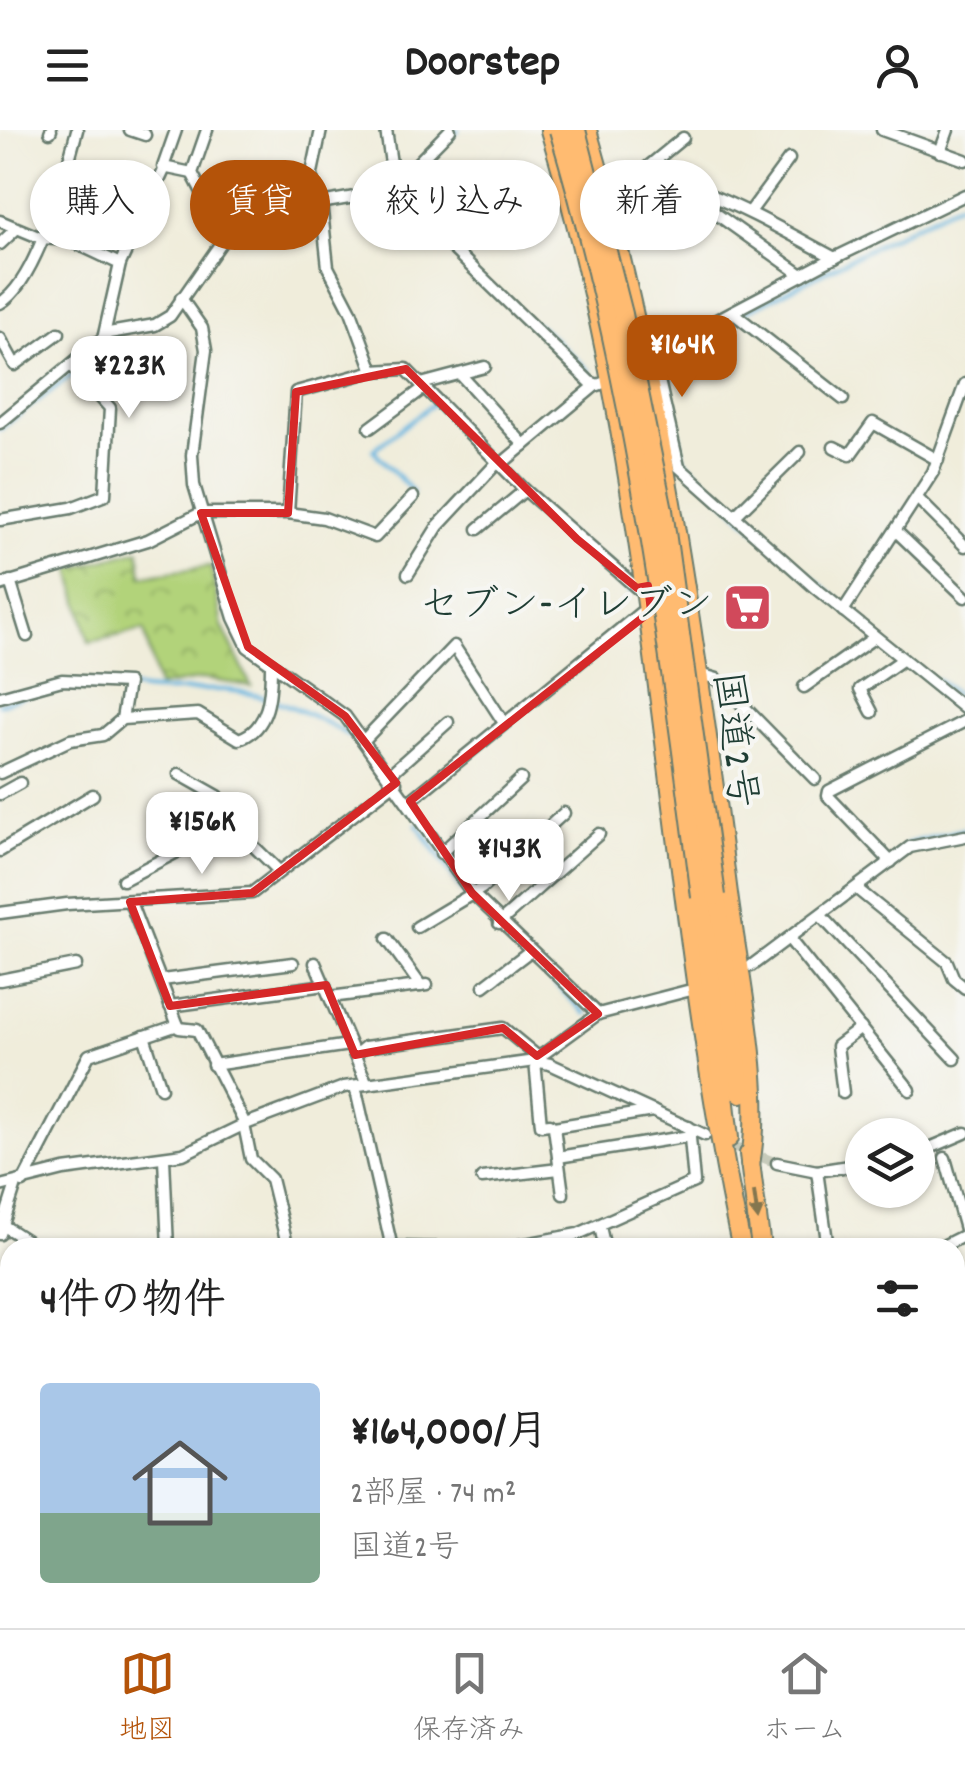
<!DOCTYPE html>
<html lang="ja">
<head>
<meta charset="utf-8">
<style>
	:root { --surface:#fff; --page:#f6f6f6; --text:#222; --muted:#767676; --line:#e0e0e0; --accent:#b45309 }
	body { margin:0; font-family:Dekko,"Klee One",sans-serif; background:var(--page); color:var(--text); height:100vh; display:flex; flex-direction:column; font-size:38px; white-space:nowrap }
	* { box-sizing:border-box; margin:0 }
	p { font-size:32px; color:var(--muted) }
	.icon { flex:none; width:55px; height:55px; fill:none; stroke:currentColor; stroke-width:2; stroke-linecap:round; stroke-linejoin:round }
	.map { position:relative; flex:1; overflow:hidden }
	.sheet { position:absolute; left:0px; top:1108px; width:965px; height:392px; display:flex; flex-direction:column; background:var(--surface); border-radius:30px 30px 0 0; box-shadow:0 2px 8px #0004 }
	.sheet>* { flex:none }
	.guide { position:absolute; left:30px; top:30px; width:905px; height:90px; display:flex; gap:20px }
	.tools { position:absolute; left:845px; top:988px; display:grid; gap:20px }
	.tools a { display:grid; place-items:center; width:90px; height:90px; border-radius:50%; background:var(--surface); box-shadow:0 2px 8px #0004; font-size:50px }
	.price { position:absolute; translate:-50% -85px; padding:0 22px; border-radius:20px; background:#fff; color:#222; font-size:32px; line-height:65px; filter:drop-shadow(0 2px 5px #0008) }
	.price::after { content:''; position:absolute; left:50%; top:60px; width:30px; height:22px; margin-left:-15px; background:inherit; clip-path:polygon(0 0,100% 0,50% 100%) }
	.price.current { background:var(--accent); color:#fff }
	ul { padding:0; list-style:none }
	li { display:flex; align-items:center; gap:30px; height:250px; padding:0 40px }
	li span { display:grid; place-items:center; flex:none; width:280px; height:200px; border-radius:10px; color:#555 }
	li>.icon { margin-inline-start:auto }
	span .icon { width:120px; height:120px; fill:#fffc; stroke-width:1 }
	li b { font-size:42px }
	h2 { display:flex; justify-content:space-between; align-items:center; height:120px; padding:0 40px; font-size:42px }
	.tag { padding:0 35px; border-radius:45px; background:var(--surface); box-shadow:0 2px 8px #0004; font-size:35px; line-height:90px }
	.tag.current { background:var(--accent); color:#fff }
	header { display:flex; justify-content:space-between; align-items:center; height:130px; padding:0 40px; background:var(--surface); font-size:45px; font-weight:800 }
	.tab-bar { display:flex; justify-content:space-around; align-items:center; height:140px; border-top:2px solid var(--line); background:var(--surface); font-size:28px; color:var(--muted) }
	.tab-bar a { display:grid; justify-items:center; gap:5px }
	.tab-bar .current { color:var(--accent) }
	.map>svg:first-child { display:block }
</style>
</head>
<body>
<header><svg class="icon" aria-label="menu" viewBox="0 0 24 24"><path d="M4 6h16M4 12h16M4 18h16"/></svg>Doorstep<svg class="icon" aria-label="person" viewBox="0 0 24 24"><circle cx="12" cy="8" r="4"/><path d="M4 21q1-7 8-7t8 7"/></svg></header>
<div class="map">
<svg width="965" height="1498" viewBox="0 0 965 1498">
	<defs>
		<pattern id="grass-dots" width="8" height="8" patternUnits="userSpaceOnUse" patternTransform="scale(2.5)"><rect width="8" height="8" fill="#b2d37a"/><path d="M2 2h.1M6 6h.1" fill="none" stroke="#90ac65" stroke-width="1.8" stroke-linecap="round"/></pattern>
		<pattern id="park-crowns" width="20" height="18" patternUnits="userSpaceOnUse" patternTransform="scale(2.5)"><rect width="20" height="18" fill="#b2d37a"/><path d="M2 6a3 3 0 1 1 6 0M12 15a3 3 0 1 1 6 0" fill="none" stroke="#90ac65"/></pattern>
	</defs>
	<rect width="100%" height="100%" fill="#f6f6f2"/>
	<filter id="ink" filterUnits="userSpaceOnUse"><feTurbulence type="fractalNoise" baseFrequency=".01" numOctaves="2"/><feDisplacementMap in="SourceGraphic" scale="20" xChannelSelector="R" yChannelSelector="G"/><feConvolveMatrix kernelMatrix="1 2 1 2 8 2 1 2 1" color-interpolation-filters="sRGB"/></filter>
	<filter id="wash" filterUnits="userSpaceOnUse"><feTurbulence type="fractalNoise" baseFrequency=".0048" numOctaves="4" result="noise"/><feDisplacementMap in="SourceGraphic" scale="40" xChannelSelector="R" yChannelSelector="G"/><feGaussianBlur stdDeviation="2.25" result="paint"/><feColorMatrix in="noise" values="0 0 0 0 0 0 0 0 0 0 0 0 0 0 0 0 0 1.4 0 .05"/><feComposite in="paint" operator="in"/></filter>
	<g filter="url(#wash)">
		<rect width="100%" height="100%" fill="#f0eddb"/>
		<path fill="url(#grass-dots)" stroke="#688857" stroke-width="2.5" d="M10,1458V1490H145V1498H0V1461Z"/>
		<path fill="url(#park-crowns)" stroke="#688857" stroke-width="2.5" d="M139,420L142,446L211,436L222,496L251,556L203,549L158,557L144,500L89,512L71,439Z"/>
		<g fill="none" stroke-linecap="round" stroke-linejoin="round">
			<g stroke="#65b6e0" stroke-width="4">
				<path d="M401,61L458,0"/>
				<path d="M536,193L589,241"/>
				<path d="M0,299L81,238L112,207"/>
				<path d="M413,362L373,320L434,273"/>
				<path d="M556,395L632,463"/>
				<path d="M759,402L683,329L663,224L959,73"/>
				<path d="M767,408L839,471"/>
				<path d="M937,550L965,571"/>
				<path d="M132,558C164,565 193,558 225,560C268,563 320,587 356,610"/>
				<path d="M0,574L38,561"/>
				<path d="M417,694L467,767L586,884"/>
				<path d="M907,714L965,699"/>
				<path d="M955,1171L965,1168"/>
			</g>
		</g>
	</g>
	<g filter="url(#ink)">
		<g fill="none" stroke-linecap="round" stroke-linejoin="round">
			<path stroke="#c6caba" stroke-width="10" stroke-dasharray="10 5" stroke-linecap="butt" d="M720,1011L777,1033"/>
			<defs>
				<g id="street">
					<path d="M130,0L145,5"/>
					<path d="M176,0L163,37L192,43"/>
					<path d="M207,0L192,43L213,83L234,91"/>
					<path d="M386,0L395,60L416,83L590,252L598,255L613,249"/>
					<path d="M882,0L965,30"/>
					<path d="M50,2L51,0"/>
					<path d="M940,22L948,0"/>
					<path d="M68,34L135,56"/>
					<path d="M600,43C684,40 761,89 835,128"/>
					<path d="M639,44L683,8"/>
					<path d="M395,56L450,0"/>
					<path d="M321,72L328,137L351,181L373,241L406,239L525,360L637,458L645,456"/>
					<path d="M313,73L312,43L321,0"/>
					<path d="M708,78L802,145"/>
					<path d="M750,82L789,29"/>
					<path d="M0,91L41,108L69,110L120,134L103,209"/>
					<path d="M0,114L16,99"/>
					<path d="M120,134L165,38"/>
					<path d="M181,168L202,198L206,220L192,325L194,355L234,488L248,517L345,586L472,763L598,884"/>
					<path d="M0,173C37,153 66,42 77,0"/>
					<path d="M732,182L843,269"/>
					<path d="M0,208L15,235L59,203"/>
					<path d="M644,229L653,232L657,242L679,337L814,457L965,579"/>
					<path d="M639,231L828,131L965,65"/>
					<path d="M460,244L524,315"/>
					<path d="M421,254L485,237"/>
					<path d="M0,293L109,203L155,195L170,186L239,87L395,60"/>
					<path d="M370,298L424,258"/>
					<path d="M834,317L850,325L873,293L938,330"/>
					<path d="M500,335L596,255"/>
					<path d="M917,368L965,416"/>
					<path d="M288,383L324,388L375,407L413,367"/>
					<path d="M735,386L800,322"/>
					<path d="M0,390L71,378L105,365L110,278L73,238"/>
					<path d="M478,399L525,360"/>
					<path d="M897,402L965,467"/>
					<path d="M408,444L438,396L497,333"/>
					<path d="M10,451L27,506"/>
					<path d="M0,455L148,410L201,383H288L296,262L373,241"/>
					<path d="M843,481L933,342L965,254"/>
					<path d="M700,544L717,549L815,649"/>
					<path d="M804,557L875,507"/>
					<path d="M0,567L62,550L128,553L122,589"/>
					<path d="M872,582L860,559L902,530"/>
					<path d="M365,609L454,516L504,593"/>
					<path d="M0,643L70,610L103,605L122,589L198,584L239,609C270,599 271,563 271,535"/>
					<path d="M179,644L218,666L235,698L279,741"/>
					<path d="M390,644L448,592"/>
					<path d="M0,664L20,653"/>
					<path d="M410,671L640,483L651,481"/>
					<path d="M0,721L93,665"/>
					<path d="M441,723L521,649"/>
					<path d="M891,732L828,666L829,661L965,591"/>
					<path d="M123,750L198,711"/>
					<path d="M857,759L947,832L954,849L965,858"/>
					<path d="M130,772L179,898L197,900L243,990L251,1029L271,1049L288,1118"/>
					<path d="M0,783L67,774L252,763L396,652"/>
					<path d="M822,787L955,929"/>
					<path d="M499,793L599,704"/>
					<path d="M417,797L482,758L564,683"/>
					<path d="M387,809L421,856"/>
					<path d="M790,810L910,960"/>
					<path d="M315,833L367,954"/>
					<path d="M751,836L910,717L965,706"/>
					<path d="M0,850L76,835"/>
					<path d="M162,850L293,833"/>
					<path d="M484,856L530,821"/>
					<path d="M330,867L427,855"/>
					<path d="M170,876L325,855"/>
					<path d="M144,906L161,958"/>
					<path d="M355,925L365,917L503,898L537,926"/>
					<path d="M535,930L598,884L687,861"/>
					<path d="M535,931L541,995L550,994"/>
					<path d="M213,935L349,915"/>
					<path d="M355,956L392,1118"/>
					<path d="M843,963L837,916L861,898"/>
					<path d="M918,1023L965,1003"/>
					<path d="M558,1027L690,1006"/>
					<path d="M164,1028L168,1118"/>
					<path d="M945,1028L965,1099"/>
					<path d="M777,1033L817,1041L862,1034"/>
					<path d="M817,1041L828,1118"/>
					<path d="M482,1048L559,1039"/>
					<path d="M23,1052L89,925L178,895"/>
					<path d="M0,1056L64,1040L183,1024L243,995L344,957L535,931L550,934L705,1005"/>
					<path d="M563,1064L554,997L653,981"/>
					<path d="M4,1096L38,1118"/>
					<path d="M600,1097L605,1118"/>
					<path d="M0,1104L16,1054"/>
					<path d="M392,1117L455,1118"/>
					<path d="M503,1118L578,1104L694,1052L689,997"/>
					<path d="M939,1118L965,1105"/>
					<path d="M955,1165L965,1161"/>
					<path d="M955,1241L963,1268"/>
					<path d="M0,1257L10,1230"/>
					<path d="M955,1295L965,1292"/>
					<path d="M0,1314L10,1318"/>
					<path d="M955,1424L965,1421"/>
					<path d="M955,1446L965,1444"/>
					<path d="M840,1490L841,1498"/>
					<path d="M945,1490L947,1498"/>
					<path d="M172,1498V1490"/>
					<path d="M716,1498L750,1490"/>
				</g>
				<g id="highway">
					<path d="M550,0C661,364 663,746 741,1115"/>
					<path d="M587,0C659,250 695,507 728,764C738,842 765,959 750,1034"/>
					<path d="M716,766L741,963"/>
					<path d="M701,767L729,1008"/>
					<path d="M749,1024L761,1118"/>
					<path d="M791,1490L792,1498"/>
					<path d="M806,1490L807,1498"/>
					<path d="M819,1490L820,1498"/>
				</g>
			</defs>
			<use href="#street" stroke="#687b6e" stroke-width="15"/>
			<use href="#highway" stroke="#687b6e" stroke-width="22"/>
			<use href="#street" stroke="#fff" stroke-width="10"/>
			<use href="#highway" stroke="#ffbb71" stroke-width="18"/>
			<defs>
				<g id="rail">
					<path d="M955,1434L965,1432"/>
					<path d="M676,1498L711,1490"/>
				</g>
			</defs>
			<use href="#rail" stroke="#1f3d34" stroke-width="8"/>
			<use href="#rail" stroke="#f6f6f2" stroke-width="4" stroke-dasharray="11" stroke-linecap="butt"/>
			<defs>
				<g id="highway-bridge">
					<path d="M559,0C634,251 668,509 701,767"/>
					<path d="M576,0L623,184L663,380L716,766"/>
				</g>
			</defs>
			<use href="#highway-bridge" stroke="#687b6e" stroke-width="22" stroke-linecap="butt"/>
			<use href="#highway-bridge" stroke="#ffbb71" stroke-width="18"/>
		</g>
		<defs><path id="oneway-solid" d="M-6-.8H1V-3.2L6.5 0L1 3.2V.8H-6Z" transform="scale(2.5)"/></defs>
		<use fill="#84764f" href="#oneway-solid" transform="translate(756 1076) rotate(82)"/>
	</g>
	<path fill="none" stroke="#d62828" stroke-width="8" stroke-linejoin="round" d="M406,239L577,409L637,458L648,456L651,481L410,671L472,763L598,884L537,926L503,898L355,925L326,855L170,876L130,772L252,763L396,653L345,586L248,517L201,383H288L296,262Z"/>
	<defs>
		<symbol id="supermarket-square" viewBox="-11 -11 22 22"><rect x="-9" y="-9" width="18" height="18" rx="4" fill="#d1495b" stroke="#f6f6f2"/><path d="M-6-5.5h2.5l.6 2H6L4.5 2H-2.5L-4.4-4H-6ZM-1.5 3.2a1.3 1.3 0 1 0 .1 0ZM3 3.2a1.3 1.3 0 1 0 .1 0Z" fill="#fff"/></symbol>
	</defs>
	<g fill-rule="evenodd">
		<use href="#supermarket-square" x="720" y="450" width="55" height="55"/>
	</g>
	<g text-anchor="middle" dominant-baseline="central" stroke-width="8" stroke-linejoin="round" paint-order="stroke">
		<g font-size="40" fill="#1f3d34" stroke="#f6f6f2" text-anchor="end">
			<text x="713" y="478">セブン-イレブン</text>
		</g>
		<g font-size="40" fill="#1f3d34" stroke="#f6f6f2">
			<text transform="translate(731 610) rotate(83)">国道2号</text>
		</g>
	</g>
</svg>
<div class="tools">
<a><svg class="icon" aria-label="layers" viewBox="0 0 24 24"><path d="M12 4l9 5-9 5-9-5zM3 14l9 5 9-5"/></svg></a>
</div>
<b class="price current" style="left:682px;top:270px">¥164K</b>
<b class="price" style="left:129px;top:291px">¥223K</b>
<b class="price" style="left:202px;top:747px">¥156K</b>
<b class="price" style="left:509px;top:774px">¥143K</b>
<div class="guide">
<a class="tag">購入</a>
<a class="tag current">賃貸</a>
<a class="tag">絞り込み</a>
<a class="tag">新着</a>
</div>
<section class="sheet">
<h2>4件の物件<svg class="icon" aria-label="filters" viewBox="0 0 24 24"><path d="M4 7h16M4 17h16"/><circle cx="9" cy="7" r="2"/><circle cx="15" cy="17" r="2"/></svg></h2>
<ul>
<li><span style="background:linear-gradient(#a9c7e8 65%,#7fa58c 0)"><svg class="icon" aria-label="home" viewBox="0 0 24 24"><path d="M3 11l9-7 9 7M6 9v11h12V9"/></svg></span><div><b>¥164,000/月</b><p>2部屋 · 74 m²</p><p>国道2号</p></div></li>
</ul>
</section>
</div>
<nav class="tab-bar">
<a class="current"><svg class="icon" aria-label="map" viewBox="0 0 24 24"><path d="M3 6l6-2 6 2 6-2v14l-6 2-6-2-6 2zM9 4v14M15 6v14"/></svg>地図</a>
<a><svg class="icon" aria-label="saved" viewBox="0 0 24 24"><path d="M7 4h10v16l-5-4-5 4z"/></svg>保存済み</a>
<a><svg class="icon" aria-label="home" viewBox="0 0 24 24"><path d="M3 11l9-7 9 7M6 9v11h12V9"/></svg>ホーム</a>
</nav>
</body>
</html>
